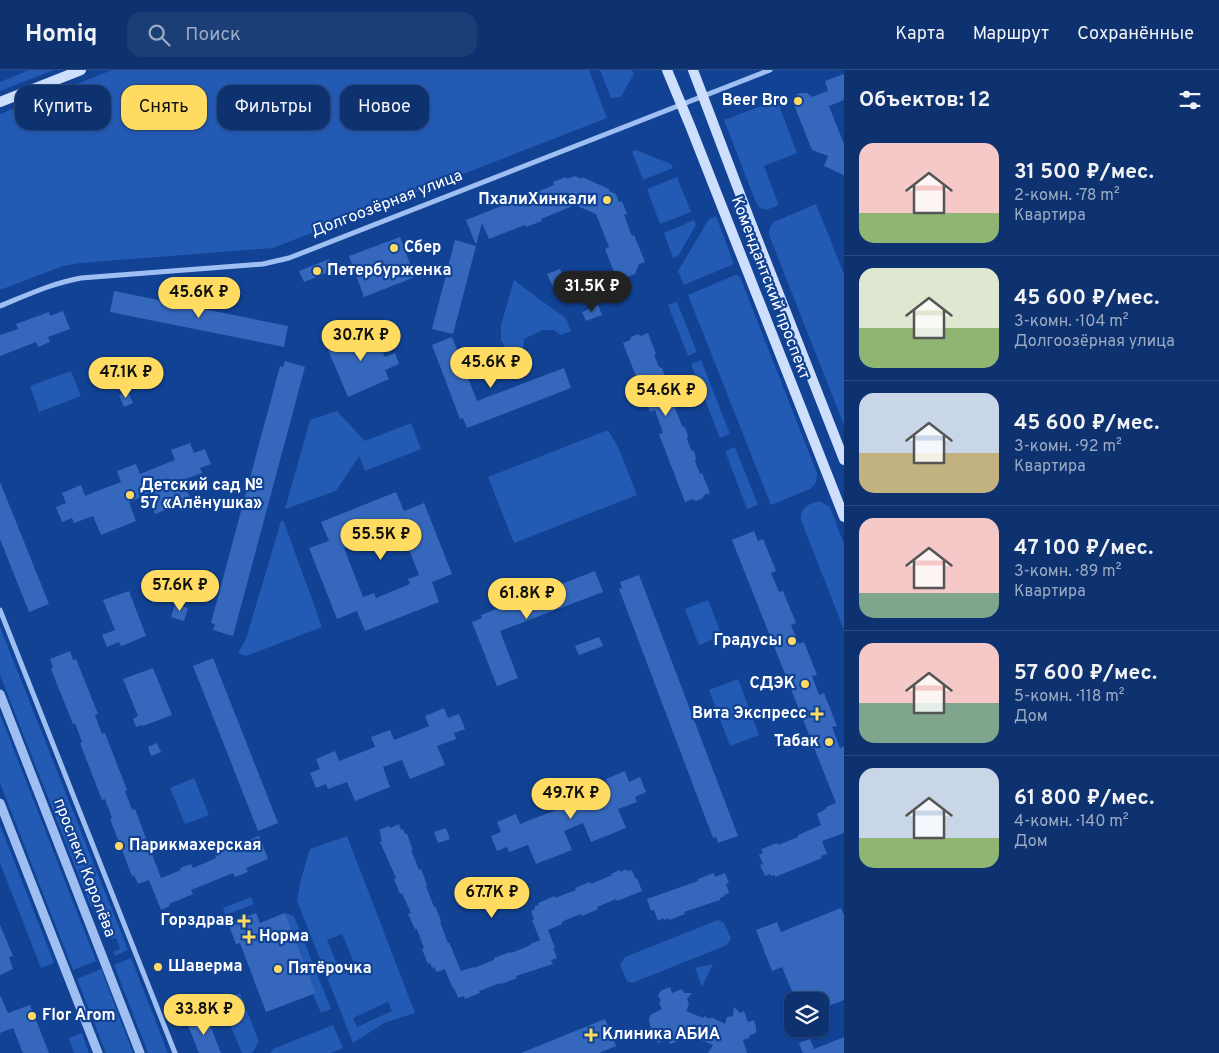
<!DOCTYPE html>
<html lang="ru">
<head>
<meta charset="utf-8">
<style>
	:root { --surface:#0d326f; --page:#1b3e77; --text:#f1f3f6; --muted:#9aaac3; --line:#2d4d82; --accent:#ffdc61 }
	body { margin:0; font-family:Overpass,sans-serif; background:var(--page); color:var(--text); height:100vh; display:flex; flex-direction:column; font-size:19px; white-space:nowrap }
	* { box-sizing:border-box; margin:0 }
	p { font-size:16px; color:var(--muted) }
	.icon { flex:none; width:28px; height:28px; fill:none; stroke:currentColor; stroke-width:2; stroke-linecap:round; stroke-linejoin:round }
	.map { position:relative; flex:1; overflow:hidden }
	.panel { display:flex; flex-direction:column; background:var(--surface); width:375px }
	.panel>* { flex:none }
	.guide { position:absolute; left:15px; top:15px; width:475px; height:45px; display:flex; gap:10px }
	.buttons { position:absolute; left:784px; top:922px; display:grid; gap:10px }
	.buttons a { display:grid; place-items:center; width:45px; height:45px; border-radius:10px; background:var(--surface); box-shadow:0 1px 4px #0004,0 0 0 1px var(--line); font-size:25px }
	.price { position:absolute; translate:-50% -42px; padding:0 11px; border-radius:18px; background:var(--accent); color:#111; font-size:16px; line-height:32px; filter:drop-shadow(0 1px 2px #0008) }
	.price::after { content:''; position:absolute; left:50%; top:30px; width:15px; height:11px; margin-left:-8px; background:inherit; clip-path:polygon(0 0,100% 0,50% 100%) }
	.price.selected { background:#222; color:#fff }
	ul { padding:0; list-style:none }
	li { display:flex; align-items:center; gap:15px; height:125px; padding:0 15px }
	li+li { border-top:1px solid var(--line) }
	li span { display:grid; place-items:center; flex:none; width:140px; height:100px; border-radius:15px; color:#555 }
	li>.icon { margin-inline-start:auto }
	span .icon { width:60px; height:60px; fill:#fffc; stroke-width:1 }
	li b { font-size:21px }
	h2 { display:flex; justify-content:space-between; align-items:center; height:60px; padding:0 15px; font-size:21px }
	.pill { padding:0 18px; border-radius:15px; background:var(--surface); box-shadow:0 1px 4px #0004,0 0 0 1px var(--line); font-size:18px; line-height:45px }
	.pill.selected { background:var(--accent); color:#111 }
	header { display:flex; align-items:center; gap:30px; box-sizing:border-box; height:70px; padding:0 25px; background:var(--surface); border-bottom:1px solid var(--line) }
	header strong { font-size:24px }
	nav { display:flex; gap:28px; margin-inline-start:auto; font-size:18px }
	.search { width:350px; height:45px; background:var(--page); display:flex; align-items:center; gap:12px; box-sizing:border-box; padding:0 18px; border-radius:15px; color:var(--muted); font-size:19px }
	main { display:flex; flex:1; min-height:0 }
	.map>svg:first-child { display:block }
</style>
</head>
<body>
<header>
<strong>Homiq</strong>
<div class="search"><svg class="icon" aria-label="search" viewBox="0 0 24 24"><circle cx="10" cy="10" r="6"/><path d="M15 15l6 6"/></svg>Поиск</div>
<nav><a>Карта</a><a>Маршрут</a><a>Сохранённые</a></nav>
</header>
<main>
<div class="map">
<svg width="844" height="983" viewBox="0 0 844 983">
	<rect width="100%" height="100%" fill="#114294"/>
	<g fill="#235ab4" fill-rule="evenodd">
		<path d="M29,0H54L0,21V12Z"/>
		<path d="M112,0H589L607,48L273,178L81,193L63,196L0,220V44Z"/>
		<path d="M600,0H632L634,4L621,27L611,28Z"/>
		<path d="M777,30L797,83L764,96L779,135C771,138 764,143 757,135L724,50Z"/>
		<path d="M636,80L671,94L673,98L643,110L632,81Z"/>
		<path d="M677,107L691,142L660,154L647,119Z"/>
		<path d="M816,134L844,204V355L769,165C769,159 770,156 774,152Z"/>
		<path d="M716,146L734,194L684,215L678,201L709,149Z"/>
		<path d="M694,150L696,155L678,186L673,188L664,163Z"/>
		<path d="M735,205H737L740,207L817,403C817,411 816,414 810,419L771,435L688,225Z"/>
		<path d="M514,210L539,229L566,248L571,261L561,265L554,260H543L524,269L523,280L516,282L505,277L501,270V255Z"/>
		<path d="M677,232L697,282L688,286L668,235Z"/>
		<path d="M701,290L730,364L720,368L691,294Z"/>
		<path d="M71,301L81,326L39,342L30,316Z"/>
		<path d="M337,341L365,371L411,353L421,379L365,401L359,386L336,421L285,439L310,350Z"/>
		<path d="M608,360L618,377L637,425L514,473L488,407Z"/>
		<path d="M735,377L758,435L747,439L725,381Z"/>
		<path d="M816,432H821L830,437L844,474V560L801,450C800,439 806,435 816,432Z"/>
		<path d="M281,451L284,452L322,557L246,586L238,583L246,569Z"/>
		<path d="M708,530L722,566L699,575L685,539Z"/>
		<path d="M0,557L128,880L115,886L113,882L120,879L116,868L112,869L103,844L100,845L96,835L91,837L0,605Z"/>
		<path d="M738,609L759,665L730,676L709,620Z"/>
		<path d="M0,644L96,891L73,900L0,713Z"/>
		<path d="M194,708L209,745L185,754L170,718Z"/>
		<path d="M0,755L54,893L41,898L0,793Z"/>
		<path d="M347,766L415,943L384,953L353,973L297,831L301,809L310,779ZM342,864L356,898L341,904L327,870ZM388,932L392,941L357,957L353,948Z"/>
		<path d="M251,827L254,834L225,845L223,838Z"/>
		<path d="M285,843L294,846L331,939L321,943L313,924L316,923Z"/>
		<path d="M718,850L724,853L731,868L727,875L632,913L627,911L620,895L625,887Z"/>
		<path d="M131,888L168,983H148L114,895Z"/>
		<path d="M713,894L702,917L695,898Z"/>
		<path d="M101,899L133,983H106L77,909Z"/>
		<path d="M240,923L259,972L252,983H242L223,938L216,940L213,933Z"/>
		<path d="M333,955L343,978L331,983H270L273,979Z"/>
		<path d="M82,963L89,983H74L69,968Z"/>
	</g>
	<g fill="#3568bc" fill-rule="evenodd">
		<path d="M844,4V30L829,36L844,74V105L824,96L828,86L812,80L793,32L796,25L800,23H807L812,27L828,21L825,11Z"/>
		<path d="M575,106L581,109L582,107L609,119V121L616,124L619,132L622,131L627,144L624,145L632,166L634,165L645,192L639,194L635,204L627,207L614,202L605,179L609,177L596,144L575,135L541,149L542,151L526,157L525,155L489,169L482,153L476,175L466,150L504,135L503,133L531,122L532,124L554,115L553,112L566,107L567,109Z"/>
		<path d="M400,167L415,207L364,227L349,186Z"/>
		<path d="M455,170L476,176L453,264L432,259Z"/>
		<path d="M329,189L334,200L304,212L299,201Z"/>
		<path d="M560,199L565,212L553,217L547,204Z"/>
		<path d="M114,221L288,256L284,277L110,242Z"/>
		<path d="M598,235L602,245L586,251L582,242Z"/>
		<path d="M63,241L70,259L48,267L50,272L38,277L36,272L0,286V265L18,259L16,254L49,242L50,246Z"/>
		<path d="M368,258L372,268L377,267L385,287L395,283L399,294L385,300L389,309L348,327L326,275Z"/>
		<path d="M648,263L656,284L654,285L659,297L662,298L665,306L664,309L668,321L671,322L674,330L673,333L682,356L685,358L688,365L687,369L691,380L694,381L696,388L695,391L700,404L702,403L710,423L704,425L703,428L696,431L693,429L685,432L659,364L663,363L655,340L650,342L623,273L630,270L631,267L638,264L641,266Z"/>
		<path d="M452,267L477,331L564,298L571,318L467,358L463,348L460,349L432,275Z"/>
		<path d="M285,291L305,297L233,566L213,560L215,554L211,553L280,296L283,297Z"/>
		<path d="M128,321L133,333L124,337L119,325Z"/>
		<path d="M190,373L194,383L205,379L211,394L200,398L202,403L183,410L191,430L155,444L148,424L129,432L136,451L101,465L93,446L74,453L72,448L62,452L56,437L66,433L62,423L81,415L85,426L97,421L121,412L117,401L136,394L140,404L175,390L171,380Z"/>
		<path d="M0,412L49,534L29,542L0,469Z"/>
		<path d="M396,422L404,441L424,433L452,504L432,512L439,532L365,561L357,541L337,549L309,478L329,471L321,452ZM387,455L389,461L400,456L419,505L408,509L410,514L376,528L374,523L363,527L344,478L355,474L352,468Z"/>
		<path d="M754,461L758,471L763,469L776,501L771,503L779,522L783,521L796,553L791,555L799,574L804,572L817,605L812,606L819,625L824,623L837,656L832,657L840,678L844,676V763L822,771L827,784L821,786L822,788L775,807V805L771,806L770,804L765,806L760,795L763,794L759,785L763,783L761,779L777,773L778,775L798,767V765L819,756L821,755L817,744L827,738L826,737L836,733L732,470Z"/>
		<path d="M595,501L603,522L500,561L518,608L497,616L472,552L482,548L481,545Z"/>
		<path d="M639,505L738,766L718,773L716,767L713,768L619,519L622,518L620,512Z"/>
		<path d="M129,521L146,566L121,576L119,572L107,577L102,565L115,560L103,530Z"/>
		<path d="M175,534L188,538L184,551L171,547Z"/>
		<path d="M599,567L603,576L579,585L575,576Z"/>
		<path d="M70,581L73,590L76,589L98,644L95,645L102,664L105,663L127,720L125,721L132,740L135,739L161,808L181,800L180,798L191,794L193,798L216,788L215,784L259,766L268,789L246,798L248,802L235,807L233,803L191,820L193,824L169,834L170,836L161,840L149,810L138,814L134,805L132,806L110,749L112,748L105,729L102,730L80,673L82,672L75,653L73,654L51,599L53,598L50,589Z"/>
		<path d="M213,588L278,753L258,761L193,596Z"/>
		<path d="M153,598L172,645L143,656L142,655L136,657L133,649L138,646L123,609Z"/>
		<path d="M444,638L448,648L459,644L465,659L454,663L456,669L437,676L445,695L410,709L402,690L383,697L390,717L355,731L347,712L328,719L326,714L316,718L310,703L320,699L316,689L335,681L339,691L375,677L371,667L390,660L394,670L429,656L425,646Z"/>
		<path d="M157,673L161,682L151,686L148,677Z"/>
		<path d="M625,701L629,712L640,707L646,722L635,727L637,732L618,739L626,758L591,772L583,753L564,761L572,780L536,794L528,775L509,782L507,777L497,781L491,766L501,762L497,752L516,744L520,754L556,740L552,730L571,723L575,733L610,719L606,709Z"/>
		<path d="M399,754L401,760L403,759L405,764H407L413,780H411L419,800L421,799L427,815L426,816L434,837L435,836L441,851L440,852L448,873L449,872L461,901L473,897L474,898L494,890V888L510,882L511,883L531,875L530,874L540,870L532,850H534L531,841L535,839V836L539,835L538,833L555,826V828L576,820L575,818L590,812L591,814L612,805L611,804L620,800L621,802L626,799L627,801L632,800L635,808H637L642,821L617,831L616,829L597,837L598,839L582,846V844L570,848L562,852V854L548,860L555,878H553L557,888L551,890L553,894L516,906L517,908L501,914L500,913L479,921L480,923L465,929L464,926L458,928L454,918L453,919L445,899L437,902L434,897L432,898L430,893L428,894L422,879L424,878L417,859H415L408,844L411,843L402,823L400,824L394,809L396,808L380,772L382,771L380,765H381L379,760L389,756L390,758Z"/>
		<path d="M446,758L450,769L438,773L434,762Z"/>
		<path d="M714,803L715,807L725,803L729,813L726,814L729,823L724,825L725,826L720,828V830L684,842L685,844L669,850V848L664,850L663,848L658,851L654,840L651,841L647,829L698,811V809Z"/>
		<path d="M841,838L844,845V930L820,939V931H796L782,897L772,901L756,860L777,852L781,862Z"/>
		<path d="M256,843L260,853L285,843L316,923L266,942L240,873L236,874L228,853Z"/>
		<path d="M0,855L13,886L9,887L13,899L0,905Z"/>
		<path d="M670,917L672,923L682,919L684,923H692L687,929L689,935L686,941L703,948L704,946L710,949L711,947L725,954L727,947L733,946L734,937L740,943L744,941L748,952L754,950L756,957V963L750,965L749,968L743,970L747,983H708L713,975L694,967L693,971L679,965L676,972L670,974L668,969L658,973L655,965H652L650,960L651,958L649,951L650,945L662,939L659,933L661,931L658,925L662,920Z"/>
		<path d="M0,925L8,943L30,935L49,983H23L13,958L0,963Z"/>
		<path d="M206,945L221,983H199L187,953Z"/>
		<path d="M605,949L616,976L599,983H521Z"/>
		<path d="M844,967V983H803L799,973L810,969L814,979Z"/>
	</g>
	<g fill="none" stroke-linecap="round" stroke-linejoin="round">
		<g stroke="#9fbff3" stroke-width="5">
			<path d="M0,236C27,225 53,213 81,208L263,194L289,188L770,0"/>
			<path d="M0,540L175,983"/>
		</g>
		<g stroke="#9fbff3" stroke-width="9">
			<path d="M0,624L140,983"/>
			<path d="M0,733L98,983"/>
		</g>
		<g stroke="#cedffd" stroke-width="10">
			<path d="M667,0L691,58L844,447"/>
			<path d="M693,0L751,153L844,390"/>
			<path d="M0,32L81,0"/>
		</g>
	</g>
	<g fill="#ffdc61" stroke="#114294" stroke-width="2">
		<circle cx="798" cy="31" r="5"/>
		<circle cx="607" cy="130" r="5"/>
		<circle cx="394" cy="178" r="5"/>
		<circle cx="317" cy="201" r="5"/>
		<circle cx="130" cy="425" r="5"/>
		<circle cx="792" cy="571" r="5"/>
		<circle cx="805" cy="614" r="5"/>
		<path d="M814.5 636.5h5v5h5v5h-5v5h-5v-5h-5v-5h5z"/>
		<circle cx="829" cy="672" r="5"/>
		<circle cx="119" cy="776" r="5"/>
		<path d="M241.5 843.5h5v5h5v5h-5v5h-5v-5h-5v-5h5z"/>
		<path d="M246.5 859.5h5v5h5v5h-5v5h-5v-5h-5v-5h5z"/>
		<circle cx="158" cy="897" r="5"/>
		<circle cx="278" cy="899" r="5"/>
		<circle cx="32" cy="946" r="5"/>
		<path d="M588.5 957.5h5v5h5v5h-5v5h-5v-5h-5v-5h5z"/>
	</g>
	<g text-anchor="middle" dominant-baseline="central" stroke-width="4.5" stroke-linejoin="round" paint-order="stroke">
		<g font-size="16" font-weight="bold" fill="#fff" stroke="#114294" text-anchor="start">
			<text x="788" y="31" text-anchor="end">Beer Bro</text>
			<text x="597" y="130" text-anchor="end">ПхалиХинкали</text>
			<text x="404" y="178">Сбер</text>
			<text x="327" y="201">Петербурженка</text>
			<text x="140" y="416">Детский сад №<tspan x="140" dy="18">57 «Алёнушка»</tspan></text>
			<text x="782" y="571" text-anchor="end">Градусы</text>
			<text x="795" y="614" text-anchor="end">СДЭК</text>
			<text x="807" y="644" text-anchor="end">Вита Экспресс</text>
			<text x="819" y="672" text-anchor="end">Табак</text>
			<text x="129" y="776">Парикмахерская</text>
			<text x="234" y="851" text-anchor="end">Горздрав</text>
			<text x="259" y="867">Норма</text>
			<text x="168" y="897">Шаверма</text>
			<text x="288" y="899">Пятёрочка</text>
			<text x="42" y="946">Flor Arom</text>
			<text x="602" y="965">Клиника АБИА</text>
		</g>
		<g font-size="16" fill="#fff" stroke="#114294">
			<text transform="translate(387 134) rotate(-21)">Долгоозёрная улица</text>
			<text transform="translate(770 218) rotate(69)">Комендантский проспект</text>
			<text transform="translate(84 798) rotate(69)">проспект Королёва</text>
		</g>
	</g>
</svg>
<div class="buttons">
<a><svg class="icon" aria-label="layers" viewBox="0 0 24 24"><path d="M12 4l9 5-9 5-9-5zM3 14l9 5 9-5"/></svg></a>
</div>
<b class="price selected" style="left:592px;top:243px">31.5K ₽</b>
<b class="price" style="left:199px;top:249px">45.6K ₽</b>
<b class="price" style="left:361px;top:292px">30.7K ₽</b>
<b class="price" style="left:491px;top:319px">45.6K ₽</b>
<b class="price" style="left:126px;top:329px">47.1K ₽</b>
<b class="price" style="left:666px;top:347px">54.6K ₽</b>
<b class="price" style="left:381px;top:491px">55.5K ₽</b>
<b class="price" style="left:180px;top:542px">57.6K ₽</b>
<b class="price" style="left:527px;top:550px">61.8K ₽</b>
<b class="price" style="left:571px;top:750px">49.7K ₽</b>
<b class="price" style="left:492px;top:849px">67.7K ₽</b>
<b class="price" style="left:204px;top:966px">33.8K ₽</b>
<div class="guide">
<a class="pill">Купить</a>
<a class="pill selected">Снять</a>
<a class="pill">Фильтры</a>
<a class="pill">Новое</a>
</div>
</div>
<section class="panel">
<h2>Объектов: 12<svg class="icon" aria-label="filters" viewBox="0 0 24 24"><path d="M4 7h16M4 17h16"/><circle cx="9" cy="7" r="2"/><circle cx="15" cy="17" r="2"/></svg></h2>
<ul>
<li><span style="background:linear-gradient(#f6c9c9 70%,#8fb573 0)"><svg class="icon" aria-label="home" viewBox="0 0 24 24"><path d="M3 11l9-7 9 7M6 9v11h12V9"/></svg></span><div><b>31 500 ₽/мес.</b><p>2-комн. · 78 m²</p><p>Квартира</p></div></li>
<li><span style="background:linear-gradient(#dfe7d0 60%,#8fb573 0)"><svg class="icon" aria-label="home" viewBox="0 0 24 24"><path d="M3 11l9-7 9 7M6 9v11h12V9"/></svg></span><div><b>45 600 ₽/мес.</b><p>3-комн. · 104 m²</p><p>Долгоозёрная улица</p></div></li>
<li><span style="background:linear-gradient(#c9d6e8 60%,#c2b280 0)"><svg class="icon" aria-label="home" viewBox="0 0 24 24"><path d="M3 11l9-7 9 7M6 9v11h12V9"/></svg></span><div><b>45 600 ₽/мес.</b><p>3-комн. · 92 m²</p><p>Квартира</p></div></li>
<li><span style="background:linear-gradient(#f6c9c9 75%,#7fa58c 0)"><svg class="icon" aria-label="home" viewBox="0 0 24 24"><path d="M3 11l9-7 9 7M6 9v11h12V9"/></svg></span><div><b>47 100 ₽/мес.</b><p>3-комн. · 89 m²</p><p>Квартира</p></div></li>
<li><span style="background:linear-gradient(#f6c9c9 60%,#7fa58c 0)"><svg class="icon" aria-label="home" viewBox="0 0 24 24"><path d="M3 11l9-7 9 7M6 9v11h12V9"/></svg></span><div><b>57 600 ₽/мес.</b><p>5-комн. · 118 m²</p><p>Дом</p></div></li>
<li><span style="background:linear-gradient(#c9d6e8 70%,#8fb573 0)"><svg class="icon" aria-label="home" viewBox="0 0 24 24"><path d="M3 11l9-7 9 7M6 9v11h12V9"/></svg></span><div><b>61 800 ₽/мес.</b><p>4-комн. · 140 m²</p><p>Дом</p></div></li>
</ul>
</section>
</main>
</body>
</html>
